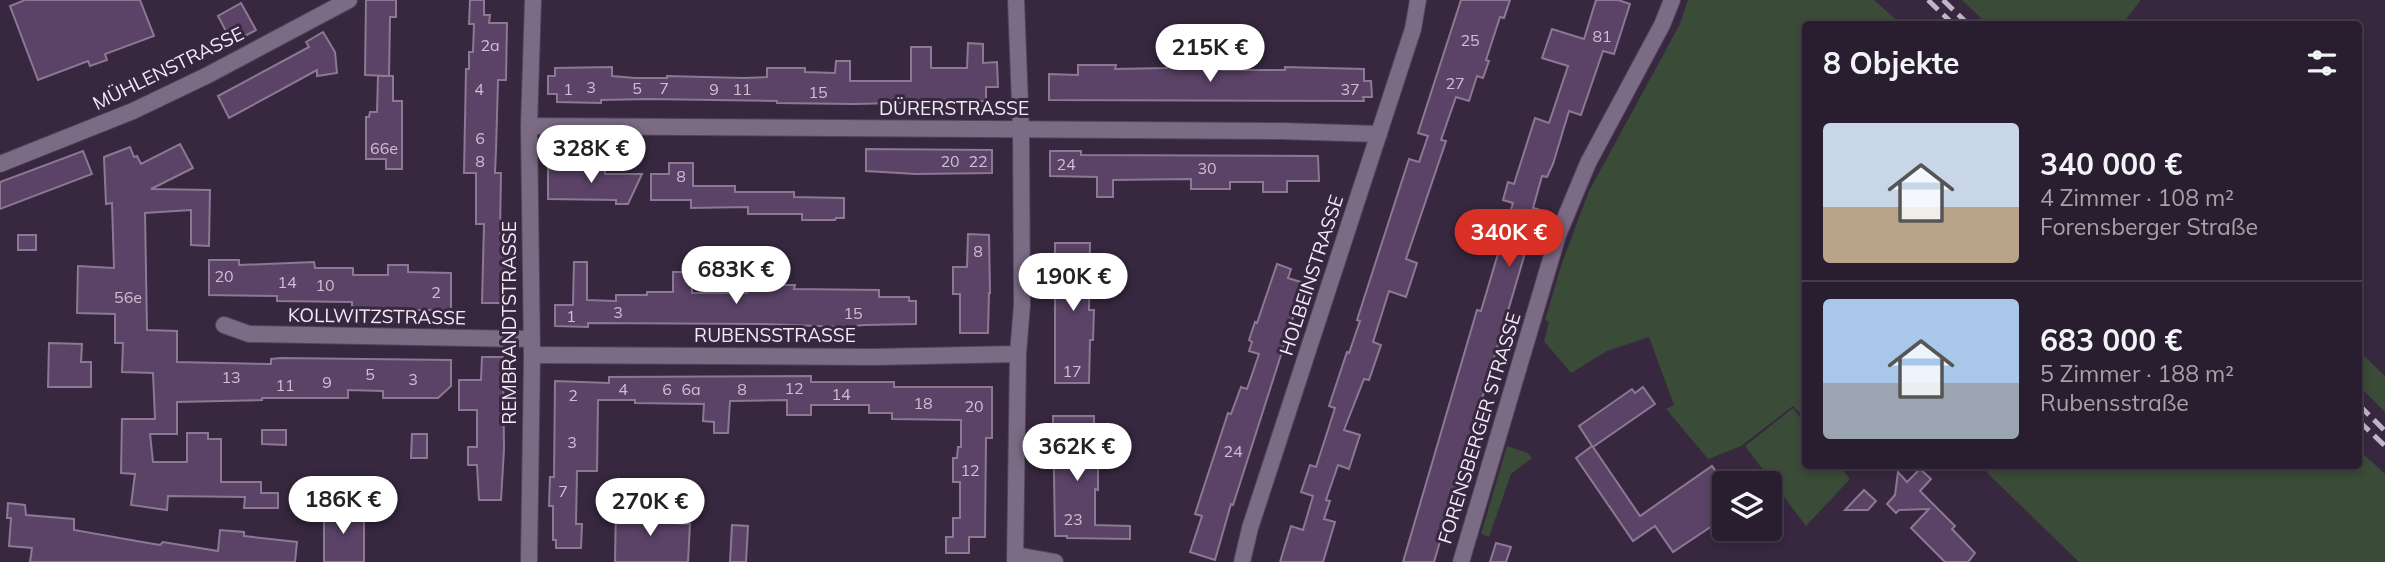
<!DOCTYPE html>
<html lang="de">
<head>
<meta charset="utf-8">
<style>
	:root { --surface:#291e2f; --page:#312737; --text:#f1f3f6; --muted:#a5a2aa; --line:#453c4b; --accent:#d93025 }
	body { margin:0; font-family:Mulish,sans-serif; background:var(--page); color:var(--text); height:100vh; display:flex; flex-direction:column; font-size:26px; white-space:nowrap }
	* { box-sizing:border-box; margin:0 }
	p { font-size:23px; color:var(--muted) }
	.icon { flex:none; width:38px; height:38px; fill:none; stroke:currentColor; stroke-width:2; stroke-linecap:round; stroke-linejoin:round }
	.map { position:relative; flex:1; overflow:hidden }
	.side { position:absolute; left:1802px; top:21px; width:560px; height:448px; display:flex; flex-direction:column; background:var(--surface); border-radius:7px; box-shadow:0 4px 10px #0003,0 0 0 2px var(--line) }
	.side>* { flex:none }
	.buttons { position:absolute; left:1712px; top:471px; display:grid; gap:14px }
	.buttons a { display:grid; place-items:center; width:70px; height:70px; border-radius:7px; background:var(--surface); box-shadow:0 4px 10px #0003,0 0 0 2px var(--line); font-size:35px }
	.price { position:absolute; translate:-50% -60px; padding:0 16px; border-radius:24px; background:#fff; color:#222; font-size:23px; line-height:46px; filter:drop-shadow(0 2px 4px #0008) }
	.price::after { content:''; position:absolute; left:50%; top:42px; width:21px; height:16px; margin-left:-10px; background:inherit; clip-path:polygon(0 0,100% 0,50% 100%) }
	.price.selected { background:var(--accent); color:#fff }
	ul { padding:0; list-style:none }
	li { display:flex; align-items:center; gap:21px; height:175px; padding:0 21px }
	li+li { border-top:2px solid var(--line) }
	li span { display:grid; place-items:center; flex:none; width:196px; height:140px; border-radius:7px; color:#555 }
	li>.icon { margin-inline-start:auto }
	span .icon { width:84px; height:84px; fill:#fffc; stroke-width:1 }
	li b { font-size:30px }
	h2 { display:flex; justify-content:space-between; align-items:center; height:84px; padding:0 21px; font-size:30px }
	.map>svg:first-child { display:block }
</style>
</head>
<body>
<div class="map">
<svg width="2385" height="562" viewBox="0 0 2385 562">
	<rect width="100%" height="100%" fill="#37283f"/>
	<g fill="#3a4b37">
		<path d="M1688,0H1874L1901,24H1806V420L1793,406L1741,446L1708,459L1666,409L1674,405L1649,337L1607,351L1571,373L1544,341L1549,322L1545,320L1562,263L1589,191L1680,24Z"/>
		<path d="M1962,0H2141L2122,24H1987Z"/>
		<path d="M2359,351L2385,376V412L2359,386Z"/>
		<path d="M1793,408L1806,425V466H1839L1850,479L1806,526L1745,446Z"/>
		<path d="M1507,446L1528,453L1532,458L1511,474L1489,537L1481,534Z"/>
		<path d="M2359,450L2385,474V562H2079L1980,466H2359Z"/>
	</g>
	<g fill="#5b4367" stroke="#8b7994" stroke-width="2">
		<path d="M25,0H140L154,36L105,54L107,60L90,66L88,61L38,80L10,6Z"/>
		<path d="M366,0H396V17H390L389,76L365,75Z"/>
		<path d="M470,0H484V15H490L489,23H507L506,80H498L496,150L495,173H501L500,233H506L505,303H482L484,224H476V173H464L466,69H469V52H473L474,24H469Z"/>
		<path d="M1461,0H1510L1504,18L1500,17L1486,60L1489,61L1483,78L1477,76L1469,101L1456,97L1441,140L1446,141L1406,259L1417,263L1406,297L1389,291L1373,342L1381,345L1369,380L1364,379L1344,430L1360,435L1349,469L1338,465L1326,500L1330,501L1324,519L1335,522L1323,562H1280L1291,526L1303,530L1313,496L1301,492L1310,465L1316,467L1335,408L1329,406L1347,352L1349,353L1360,321L1357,320L1409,159L1419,162L1428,136L1418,133Z"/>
		<path d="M1596,0H1618L1630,4L1614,54L1603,51L1581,115L1569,111L1553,164L1547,177L1542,176L1533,208L1538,209L1434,562H1403L1477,310L1481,311L1513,203L1503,200L1508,182L1514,184L1535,118L1549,123L1568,66L1542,58L1552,29L1584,39Z"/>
		<path d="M241,3L256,30L232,43L218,16Z"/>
		<path d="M323,32L335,52L337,73L317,76V70L229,118L218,96L309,47L306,42Z"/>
		<path d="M968,43L983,44V63L997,62L998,87H986V101L854,104L777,103V101L648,99L601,100V103L557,102V94H548V76H555V68L612,67V76L635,78H667V76L744,78L767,77V68H805V72L835,73L836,61H850V81H911V47H931V68H967Z"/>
		<path d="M1167,59H1183V67L1222,68V70H1285V67L1364,69V81H1371L1372,97H1363L1364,101L1049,100V74L1078,75V65H1116L1115,69L1167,68Z"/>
		<path d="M378,76H393V101H402V169H386V159H366V117H369L370,112H377Z"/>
		<path d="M180,144L193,168L151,189L210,190L209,246L191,245V210L145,213L147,330L177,331V362L271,364V359L281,358L451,360V386L438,398H383V391L348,390V398H262V400L177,402V434H150L153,462H187V433H208V439H221V482H261V493H278V508H244L245,497L168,496L167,510L131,505L135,474L121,473L122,419H155L153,373L122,372L123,343H115V314L77,313L78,266L114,268L112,203L106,204L104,157L130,147L134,157L137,156L141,164Z"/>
		<path d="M866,149L992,150V173L916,174L866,171Z"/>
		<path d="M83,151L92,174L0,209V182Z"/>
		<path d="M1050,151H1081V155L1318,156L1319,181H1287V192H1263V182H1230V189H1191V179L1113,180V197H1097V177L1050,176Z"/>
		<path d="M669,163H693V186H735V192H794V197L844,198V218H836L835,220H802V214H748V207L691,208V200H651V174H669Z"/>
		<path d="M548,167L605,168V174H642L628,204H616V200L548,199Z"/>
		<path d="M968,234L989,235L990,293H989L988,333H960V294H953V267H967Z"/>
		<rect x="18" y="235" width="18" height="15"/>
		<path d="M1055,243H1090L1089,310H1094L1093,340H1090L1089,383H1055Z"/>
		<path d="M209,260H239V265L314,262L315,268H353V275H388V265H408V272L451,273V310H352V302L277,301V296L209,295Z"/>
		<path d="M574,262H587V300L616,301V295H647V292H673V272H692V293H747V285H795L794,289L879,290V297H909V301H916V324L865,325L841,327L765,324L588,323V327L555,326V305H573Z"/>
		<path d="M1277,264L1291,269L1288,278L1304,283L1233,505L1231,504L1215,560L1190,552L1202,516L1195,514L1228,413L1231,414L1241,387L1247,389L1259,354L1249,351L1252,342L1249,340L1255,322L1257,323Z"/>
		<path d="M49,343L82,344L81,362H91V387H48Z"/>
		<path d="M482,357H503L504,449L501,500H479L477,465H468V447H477V410H459V380H481Z"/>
		<path d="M811,376V382H894V387H992V438H986L985,537H969V553H946V537H953V518H960V482H953V458H957L958,447H961V420L892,419V413H869V405H811V415H787V400L730,401L728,433H714V422L703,421L704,404L635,403V400H598L597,471H577L576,524H582L581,548H556V540H553V506H549L550,477H554L555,381L609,383V377Z"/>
		<path d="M1643,387L1655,404L1593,447L1640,516L1712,466L1724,483V518L1673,552L1655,526L1633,541L1576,458L1592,446L1579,426L1632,389L1635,393Z"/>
		<path d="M1053,416H1094V434H1087V468H1098V490L1095,489V525L1130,526V539L1067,538V536H1055Z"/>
		<path d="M262,430H286V445L262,444Z"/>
		<path d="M412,434H427V458H411Z"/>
		<path d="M1920,469L1931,479L1920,491L1955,526L1952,529L1975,553L1968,562H1945L1911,528L1929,509L1899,510L1896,513L1887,504L1895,495L1898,472L1907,482Z"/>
		<path d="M1864,490L1876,501L1868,510H1845Z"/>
		<path d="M8,503L25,505L26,515L74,519V530L148,543L160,545L163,542L218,551L220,530L244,532V536L297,542L295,562H30L32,548L9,546L11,518H7Z"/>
		<path d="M324,504H339V514L364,515V562H324Z"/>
		<path d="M616,504H632L631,517L673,518V523L690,524L688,562H615Z"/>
		<path d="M732,525L748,526L746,562H730Z"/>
		<path d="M1496,543L1511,547L1506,562H1490Z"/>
	</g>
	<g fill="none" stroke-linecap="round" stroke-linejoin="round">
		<defs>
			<g id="minor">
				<path d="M529,126L1281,131L1379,134"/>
				<path d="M0,164L133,111L208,75L349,0"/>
				<path d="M224,325L249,334L531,339"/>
				<path d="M532,355L873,357L1018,354"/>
				<path d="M1016,555L1055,562"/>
				<path d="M529,562L532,355L529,126L533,0"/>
				<path d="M1015,562L1018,354L1022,305L1021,130L1016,0"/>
				<path d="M1242,562L1250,528L1413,29L1418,0"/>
				<path d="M1461,562L1558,235L1588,163L1662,25L1672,0"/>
			</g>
		</defs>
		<use href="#minor" stroke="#514458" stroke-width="18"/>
		<use href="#minor" stroke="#7c6b85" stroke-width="16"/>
		<g stroke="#c0b5c6" stroke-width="5" stroke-dasharray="14 7" stroke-linecap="butt">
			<path d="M1928,0L1953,24"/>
			<path d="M1943,0L1968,24"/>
			<path d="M2359,405L2385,431"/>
			<path d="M2359,421L2385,446"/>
		</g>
	</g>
	<g text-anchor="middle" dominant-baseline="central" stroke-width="6" stroke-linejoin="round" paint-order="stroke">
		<g font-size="16" fill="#cdc0d4">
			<text x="1602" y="36">81</text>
			<text x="1470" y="40">25</text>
			<text x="490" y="45">2a</text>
			<text x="1455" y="83">27</text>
			<text x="591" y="87">3</text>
			<text x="637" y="88">5</text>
			<text x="664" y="88">7</text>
			<text x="479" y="89">4</text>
			<text x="568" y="89">1</text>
			<text x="714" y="89">9</text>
			<text x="742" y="89">11</text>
			<text x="1350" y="89">37</text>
			<text x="818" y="92">15</text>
			<text x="480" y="138">6</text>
			<text x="384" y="148">66e</text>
			<text x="480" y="161">8</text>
			<text x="950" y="161">20</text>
			<text x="978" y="161">22</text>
			<text x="1066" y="164">24</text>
			<text x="1207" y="168">30</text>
			<text x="681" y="176">8</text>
			<text x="978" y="251">8</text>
			<text x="224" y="276">20</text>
			<text x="287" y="282">14</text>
			<text x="325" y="285">10</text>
			<text x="436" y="292">2</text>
			<text x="128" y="297">56e</text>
			<text x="618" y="312">3</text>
			<text x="853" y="313">15</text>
			<text x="571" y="316">1</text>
			<text x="1072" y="371">17</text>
			<text x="370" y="374">5</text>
			<text x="231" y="377">13</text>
			<text x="413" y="379">3</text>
			<text x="327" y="382">9</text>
			<text x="285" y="385">11</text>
			<text x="794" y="388">12</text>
			<text x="623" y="389">4</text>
			<text x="667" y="389">6</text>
			<text x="691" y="389">6a</text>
			<text x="742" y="389">8</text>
			<text x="841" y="394">14</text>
			<text x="573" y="395">2</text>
			<text x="923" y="403">18</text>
			<text x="974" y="406">20</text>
			<text x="572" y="442">3</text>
			<text x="1233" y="451">24</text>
			<text x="970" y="470">12</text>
			<text x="563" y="491">7</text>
			<text x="1073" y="519">23</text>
		</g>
		<g font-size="19" fill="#f3e9f8" stroke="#37283f">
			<text transform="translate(168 68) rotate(-26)">MÜHLENSTRASSE</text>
			<text x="954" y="108">DÜRERSTRASSE</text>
			<text transform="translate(1311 275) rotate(-72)">HOLBEINSTRASSE</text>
			<text transform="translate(377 316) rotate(1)">KOLLWITZSTRASSE</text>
			<text transform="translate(509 323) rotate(-90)">REMBRANDTSTRASSE</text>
			<text x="775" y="335">RUBENSSTRASSE</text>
			<text transform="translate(1479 428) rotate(-73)">FORENSBERGER STRASSE</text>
		</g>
	</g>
</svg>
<div class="buttons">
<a><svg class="icon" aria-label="layers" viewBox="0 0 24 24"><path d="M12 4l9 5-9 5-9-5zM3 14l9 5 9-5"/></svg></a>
</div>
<b class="price" style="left:1210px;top:84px">215K €</b>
<b class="price" style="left:591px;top:185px">328K €</b>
<b class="price selected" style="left:1509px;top:269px">340K €</b>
<b class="price" style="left:736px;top:306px">683K €</b>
<b class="price" style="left:1073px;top:313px">190K €</b>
<b class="price" style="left:1077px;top:483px">362K €</b>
<b class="price" style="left:343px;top:536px">186K €</b>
<b class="price" style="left:650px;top:538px">270K €</b>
<section class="side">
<h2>8 Objekte<svg class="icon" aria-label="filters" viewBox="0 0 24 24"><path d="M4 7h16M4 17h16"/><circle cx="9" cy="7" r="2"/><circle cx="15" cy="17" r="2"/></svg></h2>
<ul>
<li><span style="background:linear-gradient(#c9d6e8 60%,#b9a48a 0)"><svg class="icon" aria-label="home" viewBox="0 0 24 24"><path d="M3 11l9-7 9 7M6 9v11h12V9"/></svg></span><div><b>340 000 €</b><p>4 Zimmer · 108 m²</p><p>Forensberger Straße</p></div></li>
<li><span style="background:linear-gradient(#a9c7e8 60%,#9aa5b1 0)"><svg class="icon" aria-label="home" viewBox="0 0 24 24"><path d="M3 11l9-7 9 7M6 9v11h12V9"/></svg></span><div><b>683 000 €</b><p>5 Zimmer · 188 m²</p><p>Rubensstraße</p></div></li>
</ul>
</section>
</div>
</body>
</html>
